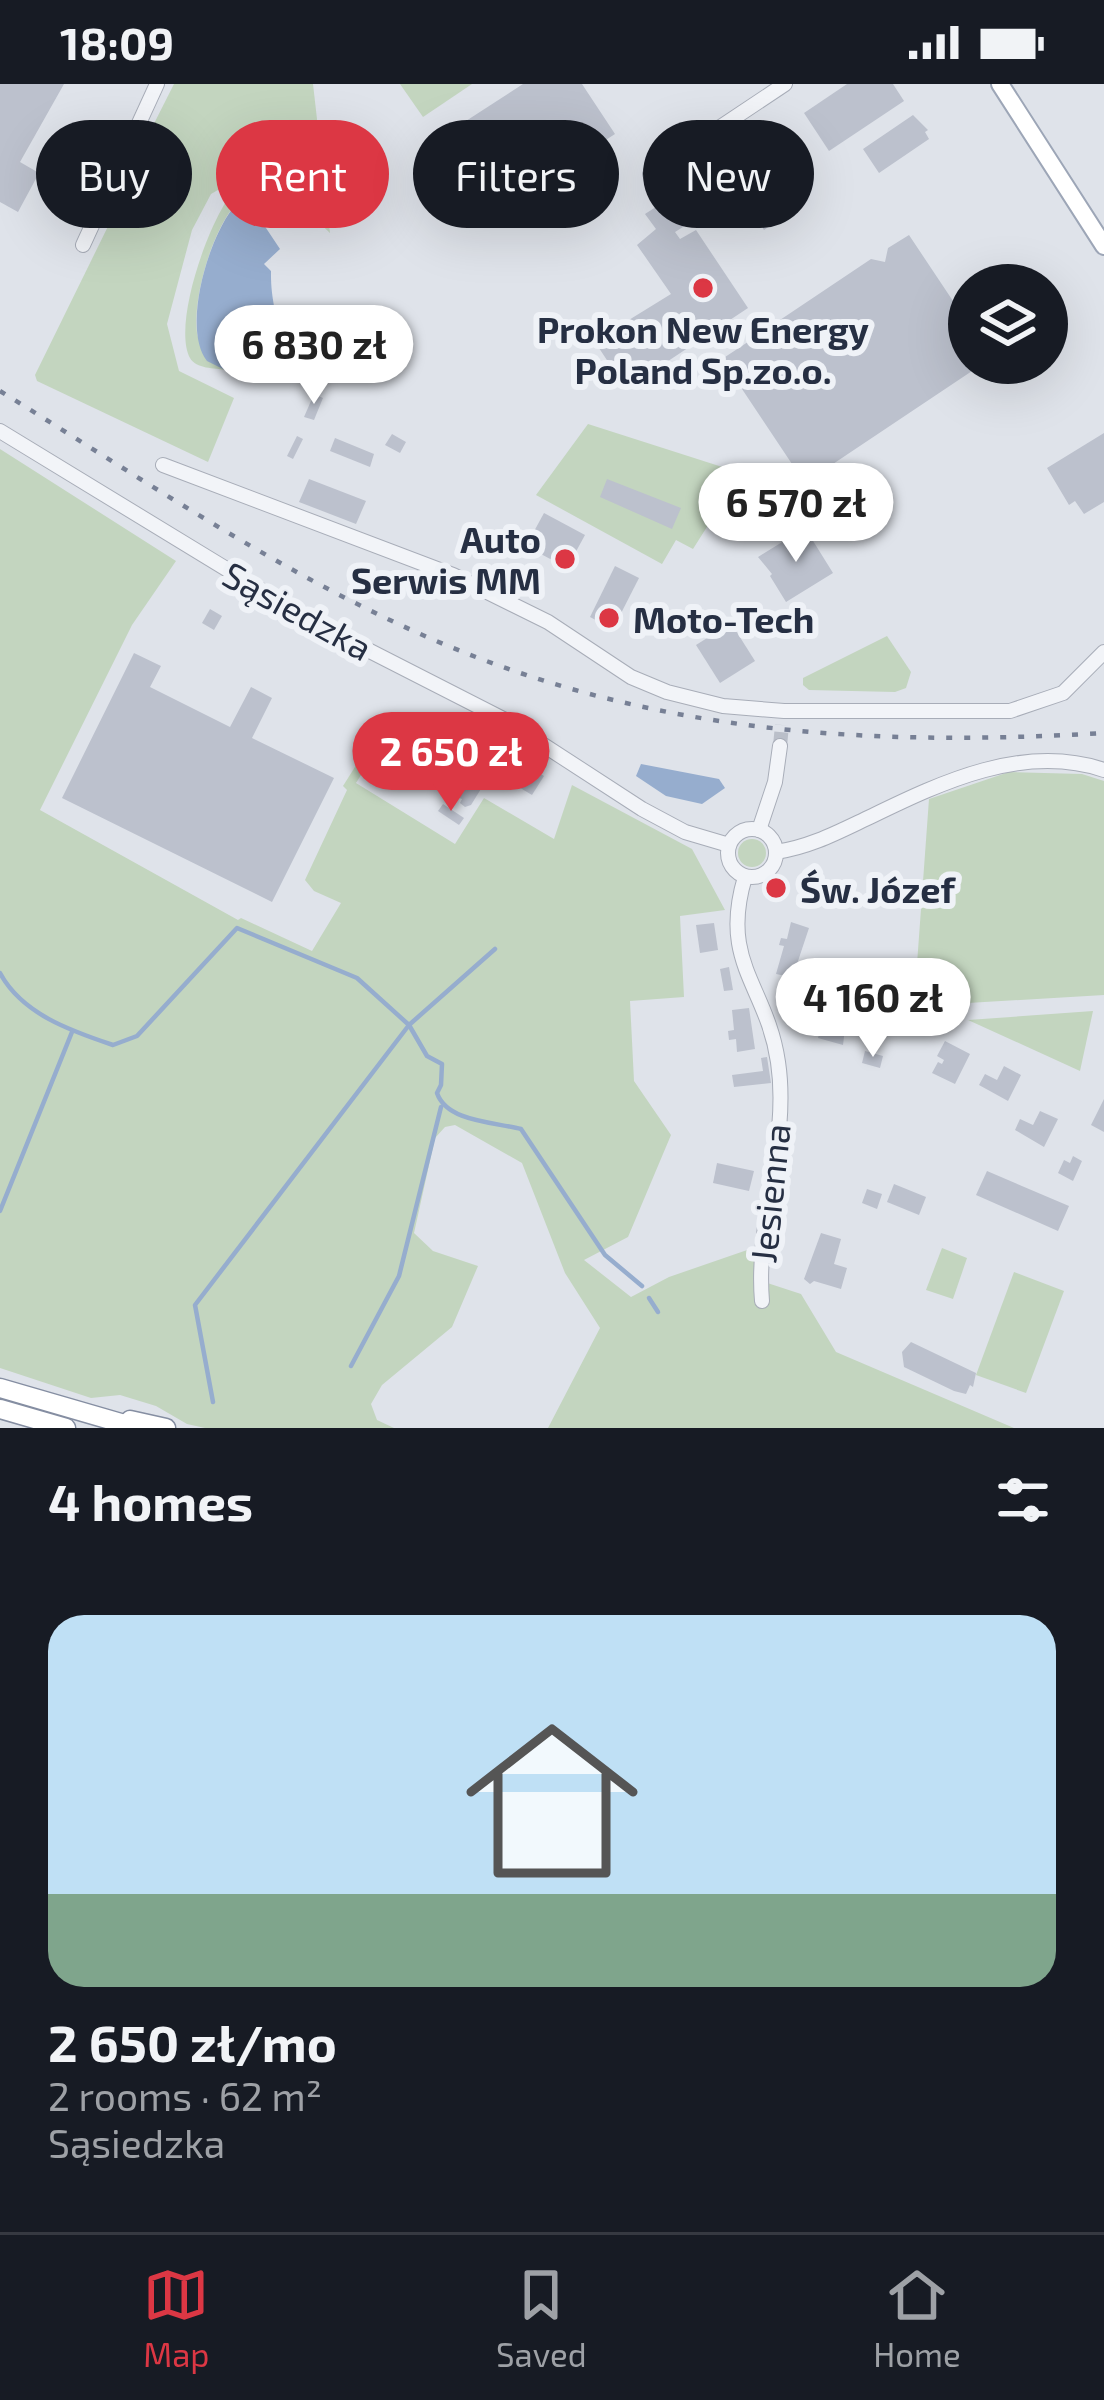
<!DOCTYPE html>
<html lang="en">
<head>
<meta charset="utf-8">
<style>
	:root { --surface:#171b24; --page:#20242c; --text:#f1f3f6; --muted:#9ea1a6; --line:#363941; --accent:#dc3744 }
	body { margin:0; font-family:"Exo 2",sans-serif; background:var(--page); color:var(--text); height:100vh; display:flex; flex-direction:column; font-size:45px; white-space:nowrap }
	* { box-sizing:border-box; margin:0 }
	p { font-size:39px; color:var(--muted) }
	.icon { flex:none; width:66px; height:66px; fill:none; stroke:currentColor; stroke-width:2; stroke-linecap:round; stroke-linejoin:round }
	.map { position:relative; height:1344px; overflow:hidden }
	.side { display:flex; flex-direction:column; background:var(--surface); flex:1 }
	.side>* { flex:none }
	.guide { position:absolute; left:36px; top:36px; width:1032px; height:108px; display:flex; gap:24px }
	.tools { position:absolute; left:948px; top:180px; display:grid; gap:24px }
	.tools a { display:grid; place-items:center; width:120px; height:120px; border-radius:50%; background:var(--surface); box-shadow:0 12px 48px #0002; font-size:60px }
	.price { position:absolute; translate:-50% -102px; padding:0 27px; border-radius:42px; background:#fff; color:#222; font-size:39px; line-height:78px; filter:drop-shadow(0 3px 6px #0008) }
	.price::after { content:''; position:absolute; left:50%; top:72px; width:36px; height:27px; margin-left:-18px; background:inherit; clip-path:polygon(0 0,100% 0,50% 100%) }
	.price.active { background:var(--accent); color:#fff }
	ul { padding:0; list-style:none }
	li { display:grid; align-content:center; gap:24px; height:636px; padding:0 48px }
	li+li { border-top:3px solid var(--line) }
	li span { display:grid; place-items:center; height:372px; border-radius:36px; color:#555 }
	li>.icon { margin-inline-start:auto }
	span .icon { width:216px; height:216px; fill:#fffc; stroke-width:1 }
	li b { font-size:51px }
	h2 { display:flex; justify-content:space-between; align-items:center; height:144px; padding:0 48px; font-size:51px }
	.pill { padding:0 42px; border-radius:54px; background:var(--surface); box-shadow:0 12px 48px #0002; font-size:42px; line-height:108px }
	.pill.active { background:var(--accent); color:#fff }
	.status { display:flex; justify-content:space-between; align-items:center; height:84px; padding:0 60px; background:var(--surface); direction:ltr }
	.status svg { height:33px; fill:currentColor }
	.tabs { display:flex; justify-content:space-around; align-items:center; height:168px; border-top:3px solid var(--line); background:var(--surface); font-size:33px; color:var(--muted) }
	.tabs a { display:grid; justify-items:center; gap:6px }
	.tabs .active { color:var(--accent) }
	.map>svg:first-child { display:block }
</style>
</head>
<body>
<div class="status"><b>18:09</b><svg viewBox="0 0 49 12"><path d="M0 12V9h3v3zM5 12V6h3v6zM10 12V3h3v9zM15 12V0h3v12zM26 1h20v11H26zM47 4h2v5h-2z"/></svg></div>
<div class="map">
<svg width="1104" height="1344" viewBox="0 0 1104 1344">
	<rect width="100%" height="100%" fill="#dfe3ea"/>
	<g fill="#c3d5bf">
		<path d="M174,0H313L330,149L259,82L211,110L192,146L167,240L179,287L234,314L208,378L37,297L35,291L118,122L135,129L142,113L122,103Z"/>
		<path d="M400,0H472L423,33Z"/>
		<path d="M243,96L258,100L264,120L260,123L241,115C214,138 192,214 197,249C199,262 214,281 225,286C215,284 196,285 190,274C171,239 213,121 243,96Z"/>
		<path d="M588,340L741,389L693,465L676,456L662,480L536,411Z"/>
		<path d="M0,365L176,477L132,541L40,726L238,836L241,834L312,867L341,819L314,807L305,796L347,706L343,702L375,651L383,656L356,699L455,760L484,714L554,755L572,701L692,765L725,826L680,832L684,913L630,917L634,997L671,1051L628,1153L584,1176L631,1213L669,1193L753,1164L758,1172L755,1195L801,1210L836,1268L1014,1344H548L600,1244L565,1189L522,1079L455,1041L445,1043L435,1054L414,1149L433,1167L478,1182L452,1243L382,1301L371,1320L377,1336L394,1344H205L187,1340L156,1322L120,1311L91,1314L0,1284Z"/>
		<path d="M887,552L911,588L906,604L895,608L809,606L803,601V594Z"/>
		<path d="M1009,688L1082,690L1104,697V911L934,921L922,898L929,892L917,880L929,715Z"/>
		<circle cx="752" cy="769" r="14"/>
		<path d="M1093,927L1080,987L968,936Z"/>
		<path d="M942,1164L967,1174L953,1215L926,1206Z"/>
		<path d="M1014,1188L1064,1207L1026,1309L976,1291Z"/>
	</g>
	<g fill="#96adce">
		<path d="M241,115L260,123V135L280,165L264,180L271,187C270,240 294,243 251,289L225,286L207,277C180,243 211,142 241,115Z"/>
		<path d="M641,680L719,695L725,704L702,720L666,712L636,692Z"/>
	</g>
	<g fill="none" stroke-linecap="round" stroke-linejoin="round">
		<g stroke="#96adce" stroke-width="4.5">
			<path d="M0,889C22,930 71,947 113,961L137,952L237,844L357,894L409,941L427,972L442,980L441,1001L437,1009C447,1038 494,1038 521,1045L605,1171L642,1202"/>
			<path d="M0,1127L72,948"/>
			<path d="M649,1214L658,1228"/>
			<path d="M351,1282L399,1192L441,1023"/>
			<path d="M213,1318L195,1221L409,941L495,865"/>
		</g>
	</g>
	<g fill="#bcc1cd">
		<path d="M0,0H64L20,78L39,89L18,128L0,118Z"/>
		<path d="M523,0H582L615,50L483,136L440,72L461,59L452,46Z"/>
		<path d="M847,0H893L904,17L829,67L804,29Z"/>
		<path d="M913,31L928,46L925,48L929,55L879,89L863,65Z"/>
		<path d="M738,55L753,78L751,87L759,89L787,130L764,146L739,108L729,115L705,77L704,72L708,70L710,73Z"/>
		<path d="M673,112L691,138L675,148L680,155L696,146L748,224L626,305L595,258L610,252L611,247L671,210L637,161L656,145L645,130Z"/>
		<path d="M909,151L969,241V279H984L812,394L798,389L722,275L757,252L771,254L774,240L871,175L885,178L888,164Z"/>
		<path d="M314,310L323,314L314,336L304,333Z"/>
		<path d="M1104,349V418L1084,430L1075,417L1069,421L1047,384Z"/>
		<path d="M392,350L406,358L400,369L385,361Z"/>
		<path d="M297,352L303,355L293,375L287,372Z"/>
		<path d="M335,354L374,370L370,383L330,367Z"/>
		<path d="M309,395L366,417L356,440L299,418Z"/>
		<path d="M607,395L681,424L672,445L600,413Z"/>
		<path d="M707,397L721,403L714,421L700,415Z"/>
		<path d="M544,429L585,451L567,484L526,462Z"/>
		<path d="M805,444L833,489L786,518L770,492L772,490L758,473Z"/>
		<path d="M615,482L639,494L613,545L590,533Z"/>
		<path d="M210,525L222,532L214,546L202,539Z"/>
		<path d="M731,539L755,577L720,599L696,561Z"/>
		<path d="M134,569L161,582L150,603L230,643L251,603L272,614L252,654L334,694L272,818L62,714Z"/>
		<path d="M487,649L513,665L508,673L493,669L496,664L483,656Z"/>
		<path d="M477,668L503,684L498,691L492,687L471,721L465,723L460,719L462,715L449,710L455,701L460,704L463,700L458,698L464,690L467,692L477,677L473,674Z"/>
		<path d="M524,680L544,692L532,711L512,699Z"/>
		<path d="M443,720L464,734L459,741L438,727Z"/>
		<path d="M791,838L809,844L797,880L804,882L801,895L776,890L784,862L779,861L781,854L787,855Z"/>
		<path d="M714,839L718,866L700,869L696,841Z"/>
		<path d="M729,883L733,906L724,907L720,885Z"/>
		<path d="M869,904L896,914L890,931L874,925L873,929L867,927L868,923L862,921Z"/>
		<path d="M749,924L755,965L737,968L736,955L729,956L728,947L734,946L732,926Z"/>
		<path d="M829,927L846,936L843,961L818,954L825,930Z"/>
		<path d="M945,957L970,970L955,1000L932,989L938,978L942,980L944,976L937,972Z"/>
		<path d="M865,967L883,972L880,984L862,979Z"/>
		<path d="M767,973L771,999L734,1003L732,991L763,987L761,974Z"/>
		<path d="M1004,982L1021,991L1008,1017L979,1001L985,990L997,996Z"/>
		<path d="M1104,1015V1048L1091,1041Z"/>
		<path d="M1040,1027L1058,1035L1044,1063L1015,1046L1020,1035L1033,1041Z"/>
		<path d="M1073,1072L1082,1077L1073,1097L1058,1089L1064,1076L1070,1079Z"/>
		<path d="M717,1079L754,1087L749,1107L713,1099Z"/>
		<path d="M987,1087L1069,1122L1058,1147L976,1111Z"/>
		<path d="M894,1100L926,1113L919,1131L887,1118Z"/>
		<path d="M867,1105L882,1110L877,1125L862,1119Z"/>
		<path d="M821,1149L841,1155L834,1180L847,1184L841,1205L814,1197L810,1200L804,1195Z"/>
		<path d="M911,1258L976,1289L973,1303L970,1301L966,1310L954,1307L904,1283L902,1268Z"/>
	</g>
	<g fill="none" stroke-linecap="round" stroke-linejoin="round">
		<path stroke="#babfc9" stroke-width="14" stroke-dasharray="14 7" stroke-linecap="butt" d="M780,662L782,641"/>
		<defs>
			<g id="minor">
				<path d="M650,90L785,0"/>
				<path d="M83,161L157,0"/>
				<path d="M0,347L315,539L505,636L642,725L685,748L729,761"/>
				<path d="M163,381L453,491L548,538L631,593L667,608L723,622L784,627H1010L1063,609L1104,568"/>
				<circle cx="752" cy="769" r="24"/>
				<path d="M759,746L775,698L780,662"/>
				<path d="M776,768C811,763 840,747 872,732C942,698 1024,659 1104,686"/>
				<path d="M745,793C719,879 767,902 778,978C790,1058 755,1138 762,1217"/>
			</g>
			<path id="major" d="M1000,0L1104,162"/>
			<g id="highway">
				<path d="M0,1304L138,1344"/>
				<path d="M0,1325L66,1344"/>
				<path d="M130,1336L166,1344"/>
			</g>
		</defs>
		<use href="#minor" stroke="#a8adb8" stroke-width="16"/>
		<use href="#major" stroke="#9da6b7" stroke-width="20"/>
		<use href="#highway" stroke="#858ea2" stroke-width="21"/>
		<use href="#minor" stroke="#f2f4f8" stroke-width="14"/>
		<use href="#major" stroke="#fff" stroke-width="16"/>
		<use href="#highway" stroke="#fff" stroke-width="18"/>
		<path stroke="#778095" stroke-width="4.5" stroke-dasharray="6 12" stroke-linecap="butt" d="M0,307C141,394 281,490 434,556C653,650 869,663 1104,649"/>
	</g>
	<g fill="#dc3744" stroke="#eff2f7" stroke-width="4.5">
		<circle cx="703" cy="204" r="12"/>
		<circle cx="565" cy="475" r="12"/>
		<circle cx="609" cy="534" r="12"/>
		<circle cx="776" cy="804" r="12"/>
	</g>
	<g text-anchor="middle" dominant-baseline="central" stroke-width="12" stroke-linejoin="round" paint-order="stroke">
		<g font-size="36" font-weight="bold" fill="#262f43" stroke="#eff2f7" text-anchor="start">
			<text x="703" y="244" text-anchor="middle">Prokon New Energy<tspan x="703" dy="41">Poland Sp.zo.o.</tspan></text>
			<text x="541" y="454" text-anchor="end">Auto<tspan x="541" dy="41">Serwis MM</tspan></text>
			<text x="633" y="534">Moto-Tech</text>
			<text x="800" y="804">Św. Józef</text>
		</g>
		<g font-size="36" fill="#262f43" stroke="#eff2f7">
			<text transform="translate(298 526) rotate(29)">Sąsiedzka</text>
			<text transform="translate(769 1109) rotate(-84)">Jesienna</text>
		</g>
	</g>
</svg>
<div class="tools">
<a><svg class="icon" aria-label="layers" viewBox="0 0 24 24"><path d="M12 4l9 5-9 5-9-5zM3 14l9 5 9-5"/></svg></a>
</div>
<b class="price" style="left:314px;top:323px">6 830 zł</b>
<b class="price" style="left:796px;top:481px">6 570 zł</b>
<b class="price active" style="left:451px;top:730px">2 650 zł</b>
<b class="price" style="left:873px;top:976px">4 160 zł</b>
<div class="guide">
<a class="pill">Buy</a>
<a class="pill active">Rent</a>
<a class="pill">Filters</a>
<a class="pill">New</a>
</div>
</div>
<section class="side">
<h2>4 homes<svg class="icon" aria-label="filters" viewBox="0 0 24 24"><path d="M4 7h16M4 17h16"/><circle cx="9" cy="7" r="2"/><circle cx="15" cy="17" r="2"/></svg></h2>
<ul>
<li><span style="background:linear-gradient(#bfe0f5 75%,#7fa58c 0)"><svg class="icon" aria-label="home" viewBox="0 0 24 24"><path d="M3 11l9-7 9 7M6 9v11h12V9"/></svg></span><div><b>2 650 zł/mo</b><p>2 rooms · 62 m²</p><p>Sąsiedzka</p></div></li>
</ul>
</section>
<nav class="tabs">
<a class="active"><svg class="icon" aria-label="map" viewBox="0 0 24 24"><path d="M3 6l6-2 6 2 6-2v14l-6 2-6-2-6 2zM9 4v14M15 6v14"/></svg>Map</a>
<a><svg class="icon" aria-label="saved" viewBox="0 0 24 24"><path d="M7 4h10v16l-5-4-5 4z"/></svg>Saved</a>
<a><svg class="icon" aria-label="home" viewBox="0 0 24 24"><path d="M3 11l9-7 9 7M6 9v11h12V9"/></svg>Home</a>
</nav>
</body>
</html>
